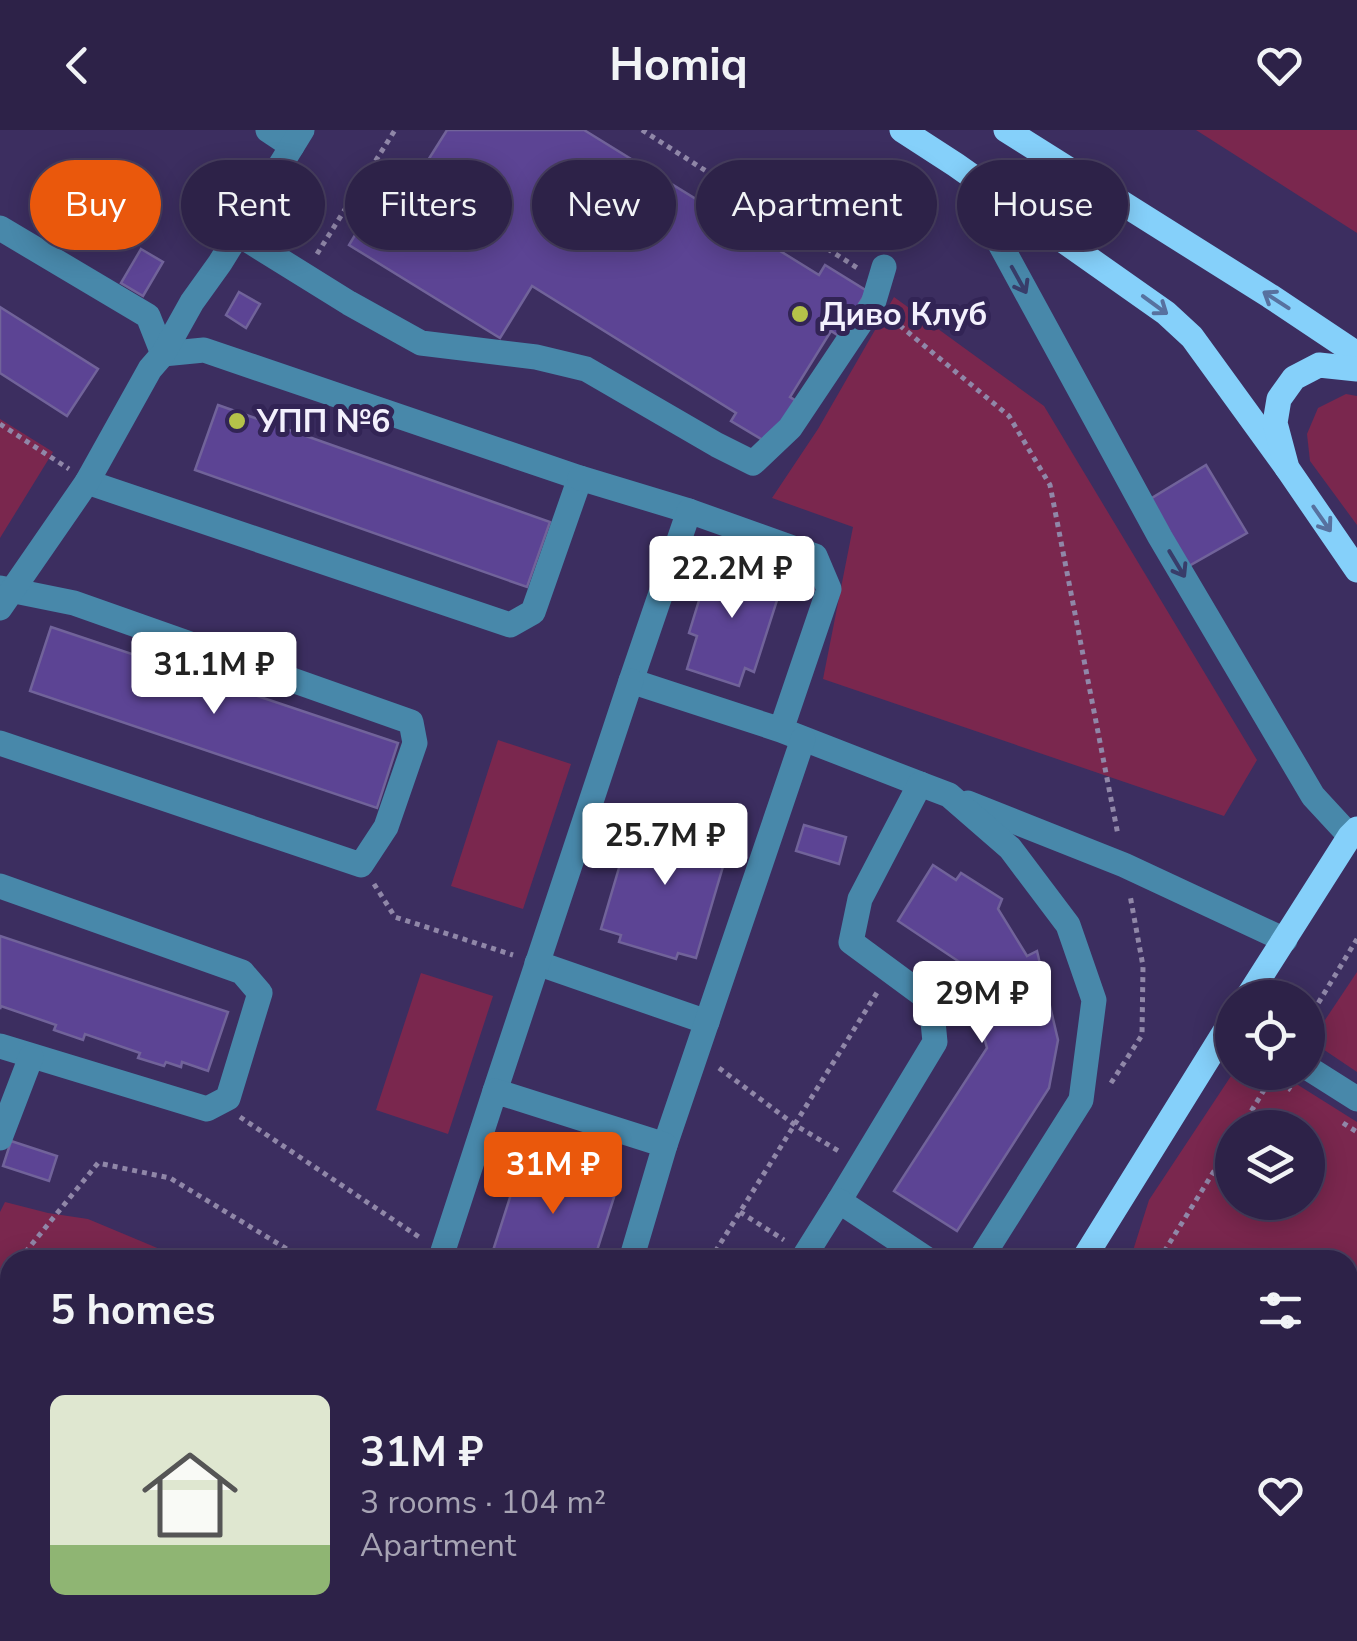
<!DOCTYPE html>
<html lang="en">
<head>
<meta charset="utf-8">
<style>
	:root { --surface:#2d2248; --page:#392f52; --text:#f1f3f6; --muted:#a7a4b4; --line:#483f60; --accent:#ea580c }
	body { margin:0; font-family:"Nunito Sans",sans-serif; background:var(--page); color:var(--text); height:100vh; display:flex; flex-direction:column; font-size:38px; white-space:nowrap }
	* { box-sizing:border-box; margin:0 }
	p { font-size:32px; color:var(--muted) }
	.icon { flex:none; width:55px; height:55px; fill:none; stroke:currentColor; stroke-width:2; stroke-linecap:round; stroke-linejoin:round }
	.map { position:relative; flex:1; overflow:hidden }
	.details { position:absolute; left:0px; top:1120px; width:1358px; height:392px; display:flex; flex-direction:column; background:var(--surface); border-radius:30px 30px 0 0; box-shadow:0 5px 25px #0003,0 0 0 2px var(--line) }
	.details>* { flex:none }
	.guide { position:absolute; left:30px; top:30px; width:1298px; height:90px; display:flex; gap:20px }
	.tools { position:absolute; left:1215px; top:850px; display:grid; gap:20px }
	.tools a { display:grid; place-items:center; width:110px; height:110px; border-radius:50%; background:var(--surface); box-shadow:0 5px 25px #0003,0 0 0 2px var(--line); font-size:50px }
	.price { position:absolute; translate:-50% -85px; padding:0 22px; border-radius:10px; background:#fff; color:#222; font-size:32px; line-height:65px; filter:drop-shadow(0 2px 5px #0008) }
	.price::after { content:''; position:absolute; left:50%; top:60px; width:30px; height:22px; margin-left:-15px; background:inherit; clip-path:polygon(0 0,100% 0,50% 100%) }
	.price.on { background:var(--accent); color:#fff }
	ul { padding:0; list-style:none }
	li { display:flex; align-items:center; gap:30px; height:250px; padding:0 50px }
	li span { display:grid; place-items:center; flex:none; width:280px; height:200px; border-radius:15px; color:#555 }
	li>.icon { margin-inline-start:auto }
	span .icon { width:120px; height:120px; fill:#fffc; stroke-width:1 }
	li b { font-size:42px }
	h2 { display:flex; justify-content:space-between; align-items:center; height:120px; padding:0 50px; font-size:42px }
	.chip { padding:0 35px; border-radius:45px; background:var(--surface); box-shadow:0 5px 25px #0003,0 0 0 2px var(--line); font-size:35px; line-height:90px }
	.chip.on { background:var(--accent); color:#fff }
	header { display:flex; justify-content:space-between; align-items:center; height:130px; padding:0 50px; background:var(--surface); font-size:45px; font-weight:700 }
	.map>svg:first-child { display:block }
</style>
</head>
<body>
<header><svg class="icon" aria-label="back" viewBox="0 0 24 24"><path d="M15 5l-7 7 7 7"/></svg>Homiq<svg class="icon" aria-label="heart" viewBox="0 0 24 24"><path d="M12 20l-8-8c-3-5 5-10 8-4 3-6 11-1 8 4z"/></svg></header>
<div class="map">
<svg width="1357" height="1511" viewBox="0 0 1357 1511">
	<rect width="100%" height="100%" fill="#3c2e60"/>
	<g fill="#7a274e" fill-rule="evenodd">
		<path d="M1196,0H1357V103Z"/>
		<path d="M894,167L1044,276L1257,630L1224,686L823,549L853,397L772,368L818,299Z"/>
		<path d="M1346,264L1357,266V395L1310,331L1307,304L1318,278Z"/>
		<path d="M0,289L53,322L0,408Z"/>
		<path d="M498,610L571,634L523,779L451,756Z"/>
		<path d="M1357,842V942L1311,911Z"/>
		<path d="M421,843L493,866L448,1004L376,980Z"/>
		<path d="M1233,943H1279L1357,992V1282L1348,1297V1130H1130L1149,1070ZM1232,998H1308V1072H1232Z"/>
		<path d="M5,1072L48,1083L88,1089L186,1130H10V1502L143,1503L146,1511H0V1082Z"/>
		<path d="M1076,1503H1215L1209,1511H1089Z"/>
	</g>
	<g fill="#5c4494" stroke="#71639a" stroke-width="2.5">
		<path d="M447,0H584L819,145L825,135L867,161L839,206L831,201L790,267L798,272L771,315L731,291L736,283L532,156L500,208L349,115L382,60L395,68L418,31L425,35Z"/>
		<path d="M141,119L163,132L143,166L121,153Z"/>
		<path d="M239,162L260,174L246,198L226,185Z"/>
		<path d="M0,177L98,239L67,286L0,243Z"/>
		<path d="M218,275L550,392L527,457L195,340Z"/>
		<path d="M1206,335L1247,403L1187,437L1147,371Z"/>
		<path d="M722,427L777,445L772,461L779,464L754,542L745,538L739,556L687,539L697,506L689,503L705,451L714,454Z"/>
		<path d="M51,497L398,613L377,678L30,561Z"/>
		<path d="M634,687L654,693L656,687L711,703L709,710L729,716L696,828L678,823L676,829L619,812L621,805L601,799Z"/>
		<path d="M804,695L846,707L839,734L796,721Z"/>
		<path d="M933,735L956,750L961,743L1002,769L998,779L1027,826L1037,821L1058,910L1049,958L957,1101L894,1061L987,918L964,835L898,791Z"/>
		<path d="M0,806L228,882L208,941L182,932L181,937L166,932L164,936L138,928L140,923L85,904L83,910L54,900L56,895L1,876L0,879Z"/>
		<path d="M11,1011L57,1026L49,1051L3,1036Z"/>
		<path d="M521,1033L541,1040L543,1033L598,1051L596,1057L615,1064L594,1130H490Z"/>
		<path d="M622,1502H700L695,1511H617Z"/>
	</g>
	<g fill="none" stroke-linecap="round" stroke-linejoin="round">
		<g stroke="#9087a8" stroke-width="5" stroke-dasharray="5 5" stroke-linecap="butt">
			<path d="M642,0L859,139"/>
			<path d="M317,124L395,0"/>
			<path d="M892,189L1009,286L1050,355L1118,705"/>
			<path d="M0,294L69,339"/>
			<path d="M374,754L395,787L513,825"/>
			<path d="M1308,890L1357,809"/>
			<path d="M719,938L795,995L842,1023"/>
			<path d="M1272,948L1291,960"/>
			<path d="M1111,953L1142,905L1143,836L1130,765"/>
			<path d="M240,987L422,1109"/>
			<path d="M1343,993L1357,1002"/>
			<path d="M1241,998L1275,942"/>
			<path d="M740,1082L784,1110"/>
			<path d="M19,1130L98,1033L170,1048L305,1130"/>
			<path d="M710,1130L878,861"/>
			<path d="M1159,1130L1232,1012"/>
			<path d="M0,1156L10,1141"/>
			<path d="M1348,1327L1357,1333"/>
			<path d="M1070,1504L1081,1511"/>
			<path d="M749,1511L754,1502"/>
			<path d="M928,1511L933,1502"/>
		</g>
		<g stroke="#4888aa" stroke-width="25">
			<path d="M268,0L292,16"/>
			<path d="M989,58L999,112L1160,407L1313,666L1350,706"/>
			<path d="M0,98L148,186L163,224L204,220L580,348L533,482L510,495L87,352"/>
			<path d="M238,104L349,173L421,213L536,227L586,239L717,315L753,333L790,298L873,174L884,137"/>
			<path d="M580,348L689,381"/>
			<path d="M0,458L74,473L411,592L415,613L386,697L361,735L0,613"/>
			<path d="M0,478L87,352L150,239L163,224L192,172L220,133L302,0"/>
			<path d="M781,600L829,459L815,426L689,381L631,551L781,600L920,654"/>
			<path d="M968,673L1124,735L1285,810"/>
			<path d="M0,756L242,842L260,863L228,968L207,979L0,916"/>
			<path d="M537,833L707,892"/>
			<path d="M1308,938L1357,969"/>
			<path d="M495,961L631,551"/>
			<path d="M0,1008L31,927"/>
			<path d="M665,1015L803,609"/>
			<path d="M839,1071L935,912L931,871L851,812L860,769L920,654L949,665L1010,718L1068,795L1094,870L1081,970L980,1130"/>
			<path d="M440,1130L495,961L665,1015L631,1130"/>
			<path d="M802,1130L839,1071L928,1130"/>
			<path d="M446,1502L460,1511"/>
			<path d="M1031,1502L1045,1511"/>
			<path d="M398,1511L403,1507L409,1511"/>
			<path d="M568,1511L573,1502"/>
		</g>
		<g stroke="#85d0fa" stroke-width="25">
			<path d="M902,0L956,35L1166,183L1192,207L1287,338"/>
			<path d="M1006,0L1270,166L1357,224"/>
			<path d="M1357,239L1319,235L1294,248L1279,269L1275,293L1287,338L1357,440"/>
			<path d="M1247,868L1350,706L1357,699"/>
			<path d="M1083,1130L1232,890"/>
			<path d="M846,1511L851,1502"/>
		</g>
	</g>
	<defs><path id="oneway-shaft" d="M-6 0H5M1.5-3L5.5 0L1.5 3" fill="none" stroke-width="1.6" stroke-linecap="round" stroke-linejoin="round" transform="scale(2.5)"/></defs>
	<g stroke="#383d6a">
		<use href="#oneway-shaft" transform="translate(1019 150) rotate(61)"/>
		<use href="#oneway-shaft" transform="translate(1177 434) rotate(59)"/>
	</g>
	<g stroke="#57719f">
		<use href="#oneway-shaft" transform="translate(1276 170) rotate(-147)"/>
		<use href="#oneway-shaft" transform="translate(1155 175) rotate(36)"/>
		<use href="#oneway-shaft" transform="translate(1322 389) rotate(55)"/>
	</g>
	<g fill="#b5c249" stroke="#322455" stroke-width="4">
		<circle cx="800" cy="184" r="10"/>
		<circle cx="237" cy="291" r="10"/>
	</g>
	<g text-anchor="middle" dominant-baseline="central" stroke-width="10" stroke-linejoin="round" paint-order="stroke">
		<g font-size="32" font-weight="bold" fill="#f3f0fd" stroke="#322455" text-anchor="start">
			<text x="820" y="184">Диво Клуб</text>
			<text x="257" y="291">УПП №6</text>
		</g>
	</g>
</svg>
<div class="tools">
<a><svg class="icon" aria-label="locate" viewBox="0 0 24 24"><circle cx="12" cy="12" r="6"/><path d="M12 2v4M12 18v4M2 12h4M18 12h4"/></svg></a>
<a><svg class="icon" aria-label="layers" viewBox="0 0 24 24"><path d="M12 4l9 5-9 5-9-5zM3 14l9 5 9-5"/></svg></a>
</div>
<b class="price" style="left:732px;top:491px">22.2M ₽</b>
<b class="price" style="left:214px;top:587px">31.1M ₽</b>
<b class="price" style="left:665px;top:758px">25.7M ₽</b>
<b class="price" style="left:982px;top:916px">29M ₽</b>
<b class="price on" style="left:553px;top:1087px">31M ₽</b>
<div class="guide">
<a class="chip on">Buy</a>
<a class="chip">Rent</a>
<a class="chip">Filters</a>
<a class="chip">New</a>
<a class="chip">Apartment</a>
<a class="chip">House</a>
</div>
<section class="details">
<h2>5 homes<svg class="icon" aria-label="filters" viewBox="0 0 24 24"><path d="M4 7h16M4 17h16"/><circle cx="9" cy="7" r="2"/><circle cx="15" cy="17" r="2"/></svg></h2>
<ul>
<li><span style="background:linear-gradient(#dfe7d0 75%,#8fb573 0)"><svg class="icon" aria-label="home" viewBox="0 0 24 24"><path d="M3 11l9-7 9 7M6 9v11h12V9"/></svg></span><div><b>31M ₽</b><p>3 rooms · 104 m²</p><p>Apartment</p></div><svg class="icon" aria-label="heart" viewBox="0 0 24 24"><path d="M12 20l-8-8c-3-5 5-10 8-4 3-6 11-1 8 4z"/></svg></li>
</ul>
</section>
</div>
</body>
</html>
